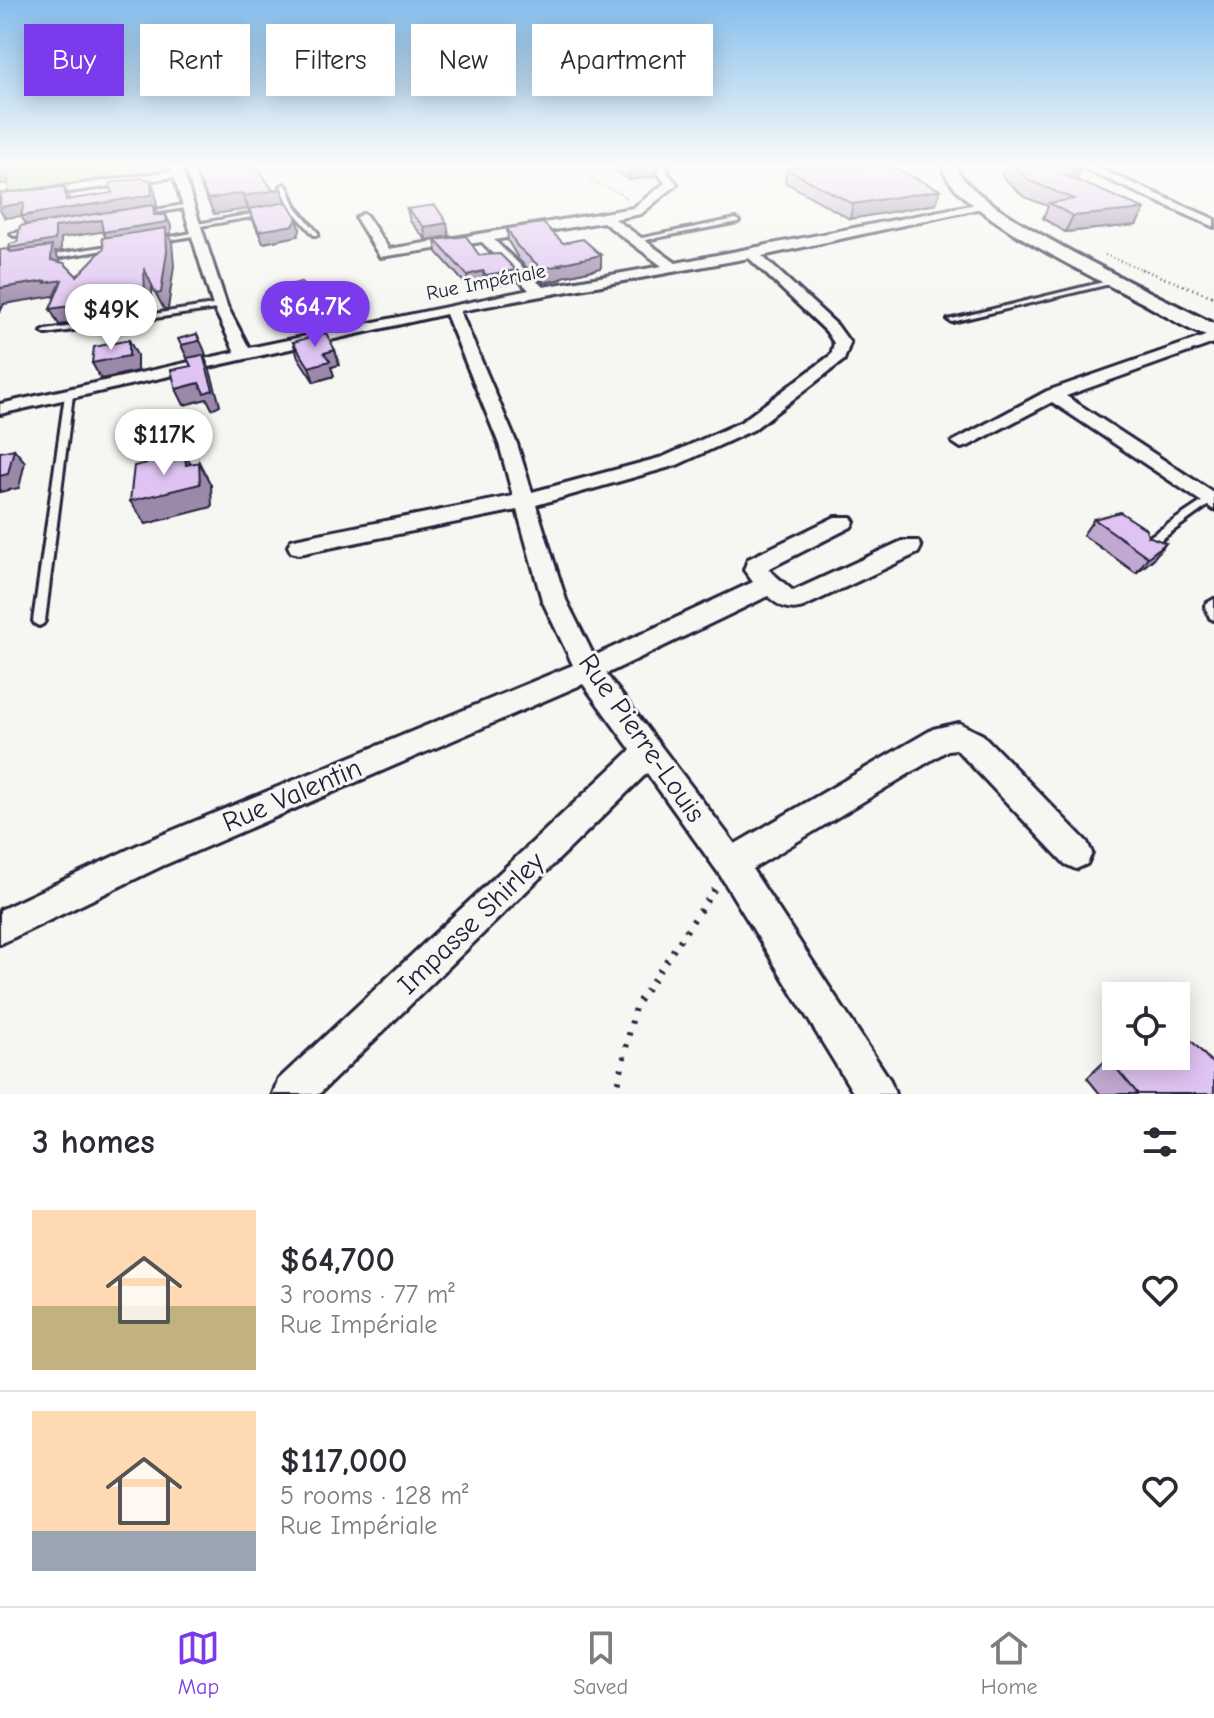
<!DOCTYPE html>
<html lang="en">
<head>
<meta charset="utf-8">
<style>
	:root { --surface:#fff; --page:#f7f7f7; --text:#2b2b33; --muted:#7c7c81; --line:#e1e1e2; --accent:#7c3aed }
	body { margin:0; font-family:"Comic Neue",sans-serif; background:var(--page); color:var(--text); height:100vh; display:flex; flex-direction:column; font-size:30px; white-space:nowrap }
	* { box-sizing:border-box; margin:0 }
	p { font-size:26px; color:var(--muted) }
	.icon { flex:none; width:44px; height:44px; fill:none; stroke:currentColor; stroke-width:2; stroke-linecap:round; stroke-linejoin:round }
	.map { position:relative; height:1094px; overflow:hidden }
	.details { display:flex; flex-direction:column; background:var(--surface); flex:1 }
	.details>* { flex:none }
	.banner { position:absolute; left:24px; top:24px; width:800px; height:72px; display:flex; gap:16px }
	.buttons { position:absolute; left:1102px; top:982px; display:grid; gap:16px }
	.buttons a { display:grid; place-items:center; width:88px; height:88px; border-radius:0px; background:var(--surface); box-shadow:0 4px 20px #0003; font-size:40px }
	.price { position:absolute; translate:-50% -68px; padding:0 18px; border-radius:28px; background:#fff; color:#222; font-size:26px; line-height:52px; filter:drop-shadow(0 2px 4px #0008) }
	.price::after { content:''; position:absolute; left:50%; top:48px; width:24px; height:18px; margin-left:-12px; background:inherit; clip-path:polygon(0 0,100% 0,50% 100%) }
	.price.active { background:var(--accent); color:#fff }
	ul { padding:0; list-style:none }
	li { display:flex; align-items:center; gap:24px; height:200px; padding:0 32px }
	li+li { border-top:2px solid var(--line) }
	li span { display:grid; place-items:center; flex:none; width:224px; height:160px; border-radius:0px; color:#555 }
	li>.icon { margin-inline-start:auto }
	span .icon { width:96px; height:96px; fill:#fffc; stroke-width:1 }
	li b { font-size:34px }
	h2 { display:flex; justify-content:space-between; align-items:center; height:96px; padding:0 32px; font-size:34px }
	.chip { padding:0 28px; border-radius:0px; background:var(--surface); box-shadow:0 4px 20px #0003; font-size:28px; line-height:72px }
	.chip.active { background:var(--accent); color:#fff }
	.tabs { display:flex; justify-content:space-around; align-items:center; height:112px; border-top:2px solid var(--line); background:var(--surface); font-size:22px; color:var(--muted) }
	.tabs a { display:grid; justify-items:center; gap:4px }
	.tabs .active { color:var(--accent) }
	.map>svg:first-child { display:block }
</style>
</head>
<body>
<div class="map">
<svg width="1214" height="1094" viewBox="0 0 1214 1094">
	<rect width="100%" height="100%" fill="#f6f6f2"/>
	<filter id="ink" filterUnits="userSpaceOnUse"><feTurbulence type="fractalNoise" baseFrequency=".0125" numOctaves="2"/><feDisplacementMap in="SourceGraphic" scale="16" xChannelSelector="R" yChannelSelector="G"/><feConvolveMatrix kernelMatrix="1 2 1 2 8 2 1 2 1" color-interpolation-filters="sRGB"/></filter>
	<g filter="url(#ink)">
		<path fill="#b3e09e" stroke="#6a816c" stroke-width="2" d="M9,166H166L168,172L8,196Z"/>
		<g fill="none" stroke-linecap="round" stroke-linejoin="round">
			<defs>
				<g id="lane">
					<path d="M284,184L287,186L296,207L318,233V235H314L292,210L195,227L192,225L290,207L281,186Z"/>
					<path d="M189,204L191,205V207L142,215L139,213Z"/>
					<path d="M736,219L739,221L738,222L635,242L632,240Z"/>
					<path d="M34,229L36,230V232L14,236L11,234Z"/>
					<path d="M197,232L200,234L199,235L158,242L155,240Z"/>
					<path d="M114,245L116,246V248L44,260L41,258L44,256Z"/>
					<path d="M1116,279L1118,280V282L952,322L948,320Z"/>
					<path d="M220,304L224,306L223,308L46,334L42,332L46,330Z"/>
					<path d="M69,392L73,395L45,621L43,624L39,626L35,624L33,621L65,395Z"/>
					<path d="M1209,497L1214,500L1213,502L1148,549H1140L1139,546L1140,543Z"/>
					<path d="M1214,599V620L1210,618L1205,606L1207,603Z"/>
				</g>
				<g id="street">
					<path d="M171,166H181L227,306L249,348L529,290L482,242L380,257L356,218L362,214L366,215L389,249L633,208L665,183L657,172L659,166H669L667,172L677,184L675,186L641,214L615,219L676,263L986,202L988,204L982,208L762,256L837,325L850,343L844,360L753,430L677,465L536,505L566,600L594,656L753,582L744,570L748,559L835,517H851L854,522L851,527L768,569L793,591L902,541H918L921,547L918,553L803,607C789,612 778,606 768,596L606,674L735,844L933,729L959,723L983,735L1087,842L1092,853L1087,864L1076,869L1065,864L956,749L948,750L752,869L890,1080L895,1094H854L720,875L647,773L319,1094H273L278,1080L631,750L583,684L162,866L0,944V910L140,844L573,665L542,600L517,510L299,554L291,552L288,546L291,540L299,538L513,496L499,444L446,314L0,414V404L235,352L213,306L174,177L0,202V196L172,171ZM603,222L662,266L543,287L494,240ZM749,258L826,331L834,343L831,355L741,422L663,457L532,492L517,444L460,311Z"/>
					<path d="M1078,166H1093L1214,219V227Z"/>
					<path d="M1214,333V343L1066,396L1214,493V510L1052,402L968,446L961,448L952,442L1047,391Z"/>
				</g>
				<path id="secondary" d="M942,166H956C966,208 1169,300 1214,324V338C1188,332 1161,312 1137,300C1096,278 951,210 942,166Z"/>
			</defs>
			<use href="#lane" stroke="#22223b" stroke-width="6"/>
			<use href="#street" stroke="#22223b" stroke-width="6"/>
			<use href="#secondary" stroke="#22223b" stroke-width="6"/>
			<g stroke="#22223b" stroke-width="2" stroke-dasharray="1 3" stroke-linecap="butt">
				<path d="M618,169L593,175L590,181L615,190L628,199"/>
				<path d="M1105,255L1147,271"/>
			</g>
			<path stroke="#22223b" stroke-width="3" stroke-dasharray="1 4" stroke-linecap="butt" d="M1141,269L1214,297"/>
			<path stroke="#22223b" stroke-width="6" stroke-dasharray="3 9" stroke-linecap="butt" d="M616,1094L635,1007L716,887"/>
			<use href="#lane" fill="#f6f6f2" fill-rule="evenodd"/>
			<use href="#street" fill="#f6f6f2" fill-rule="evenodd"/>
			<use href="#secondary" fill="#f6f6f2" fill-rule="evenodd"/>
		</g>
		<g fill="#c0a8d0" stroke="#22223b" stroke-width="2">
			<path d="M191,166L272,189H281L285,202L297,218L300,230L298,236L263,243L248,209L214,214Z"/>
			<path d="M611,166H656V176L629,180Z"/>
			<path d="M795,166H890L940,190L936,204L850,219L785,182L787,169L796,167Z"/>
			<path d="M1005,166H1065L1076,180L1136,225L1065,232L1043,218L1048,206L1024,197L1002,176Z"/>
			<path d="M407,209L449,236L426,240L410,221Z"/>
			<path d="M507,228L601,255V268L562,277V279L543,283L519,260L508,241Z"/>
			<path d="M435,240L479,255L517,282L488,287L484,283L468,287L437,252Z"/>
			<path d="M293,342L335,350L339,365L331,367L334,376L314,382L298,357Z"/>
			<path d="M1094,519L1153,559L1136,573L1083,535Z"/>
			<path d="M1116,1050V1056H1176L1214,1094H1100L1087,1078Z"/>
		</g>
		<g fill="#9c88a9" stroke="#22223b" stroke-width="2">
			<path d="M2,166H8V183L0,184V173Z"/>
			<path d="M651,166H656V176L629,180V170Z"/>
			<path d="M1080,172L1073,187L1064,175Z"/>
			<path d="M151,180L155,191L157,206L154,207L158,215H166L171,226V233L168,234L172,242L174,266L168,309H164L156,294L167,251L108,243L103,232L154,215V207L28,228L21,216L66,200L64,187L70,198L71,208Z"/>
			<path d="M281,189L286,205L249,211L244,196Z"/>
			<path d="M940,190L936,204L850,219L853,204Z"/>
			<path d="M242,193L248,209L214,214L208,199Z"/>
			<path d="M24,203L31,215L5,218L0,210V207Z"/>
			<path d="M1145,209L1136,225L1065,232L1073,216Z"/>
			<path d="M297,218L300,230L298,236L263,243L259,231Z"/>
			<path d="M101,220L107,231L61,238V251L55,252L60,261V275L15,260L9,248L55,227Z"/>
			<path d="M447,223L449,236L426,240L424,227Z"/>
			<path d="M601,255V268L562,277V279L543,283L542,269L559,264Z"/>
			<path d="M144,268L152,284V311L59,325L50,309Z"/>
			<path d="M516,270L517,282L488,287L486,275Z"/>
			<path d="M483,271L484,283L468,287L467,275Z"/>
			<path d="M62,280L54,298L53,296L4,304L0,312V288L46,281Z"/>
			<path d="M316,308L320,322L280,328L275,314Z"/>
			<path d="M197,334L204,349L206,355L204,356L210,370L220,405L212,409L207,399L184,405L176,389L199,383L181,345Z"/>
			<path d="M129,340L137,355V371L101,379L92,363Z"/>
			<path d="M335,350L339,365L331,367L334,376L314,382L309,367L324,353Z"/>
			<path d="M14,449L25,462L19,488L0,492V476Z"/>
			<path d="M185,454L198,478L199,462L211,485L212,507L146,524L130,501L186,465Z"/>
			<path d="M1166,543L1153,559L1136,573L1148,557Z"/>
		</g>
		<g fill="#dfc3f2" stroke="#22223b" stroke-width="2">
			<path d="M192,166H257L272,189H281L244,196L242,193L208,199Z"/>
			<path d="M625,166H651L629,170Z"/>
			<path d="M800,166H890L940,190L853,204L787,169Z"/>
			<path d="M1013,166H1065L1080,172L1064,175L1145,209L1073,216L1049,203L1074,199L1030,181Z"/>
			<path d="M142,178L151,180L152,195L21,216L24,203L0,207L1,193L64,187L66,200L112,193L110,183Z"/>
			<path d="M287,202L297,218L294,225L259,231L249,209Z"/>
			<path d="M153,205L154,215H166L167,222L103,232L101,220L55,227V240L9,248L10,244L17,242L20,226Z"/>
			<path d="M435,205L447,223L424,227L407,209Z"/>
			<path d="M543,223L563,243L583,239L601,255L559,264L561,265L542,269L517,246L507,228Z"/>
			<path d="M166,228L167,251L161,293L156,294L144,268L145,295L50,309L62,280L45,283L46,281L0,288V250L6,249L11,252L52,246L51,260L64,263L77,276L104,248L102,238Z"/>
			<path d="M466,236L479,255L500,254L516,270L486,275L483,271L467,275L435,240Z"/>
			<path d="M301,282L316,308L275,314L266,292Z"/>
			<path d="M326,333L335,350L324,353L330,361L309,367L293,342Z"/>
			<path d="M197,334L199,341L181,345L178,339Z"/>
			<path d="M129,340V356L92,363L94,347Z"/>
			<path d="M203,355L213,390L204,393L199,383L176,389L171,370L191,366L187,358Z"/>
			<path d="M14,449L8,474L0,476V452Z"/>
			<path d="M185,454L186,465L199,462L200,484L130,501L134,466Z"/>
			<path d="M1120,512L1146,529L1148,536L1166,543L1148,557L1094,519Z"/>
			<path d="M1176,1024L1214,1065V1094H1138L1116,1068L1129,1056H1176Z"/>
		</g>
	</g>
	<linearGradient id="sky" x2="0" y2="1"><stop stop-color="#85beec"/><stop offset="0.52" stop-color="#fbfbf9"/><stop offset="1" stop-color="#fbfbf9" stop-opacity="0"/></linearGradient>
	<rect width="1214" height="319" fill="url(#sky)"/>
	<g text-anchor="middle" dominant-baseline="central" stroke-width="6" stroke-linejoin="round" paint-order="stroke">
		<g font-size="20" fill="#22223b" stroke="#f6f6f2">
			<text transform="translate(486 282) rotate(-11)">Rue Impériale</text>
		</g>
		<g font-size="28" fill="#22223b" stroke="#f6f6f2">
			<text transform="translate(642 738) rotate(55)">Rue Pierre-Louis</text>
			<text transform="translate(292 795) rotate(-23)">Rue Valentin</text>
			<text transform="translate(471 923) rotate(-44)">Impasse Shirley</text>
		</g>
	</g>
</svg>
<div class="buttons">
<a><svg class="icon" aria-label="locate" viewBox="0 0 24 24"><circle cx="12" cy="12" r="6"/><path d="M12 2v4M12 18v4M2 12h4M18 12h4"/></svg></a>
</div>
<b class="price active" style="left:315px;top:349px">$64.7K</b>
<b class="price" style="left:111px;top:352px">$49K</b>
<b class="price" style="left:164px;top:477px">$117K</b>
<div class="banner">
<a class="chip active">Buy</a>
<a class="chip">Rent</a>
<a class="chip">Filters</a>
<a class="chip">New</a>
<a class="chip">Apartment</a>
</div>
</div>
<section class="details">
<h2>3 homes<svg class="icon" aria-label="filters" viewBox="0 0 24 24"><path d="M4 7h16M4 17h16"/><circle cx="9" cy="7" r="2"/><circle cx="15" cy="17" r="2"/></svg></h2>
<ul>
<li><span style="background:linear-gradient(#ffd9b3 60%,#c2b280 0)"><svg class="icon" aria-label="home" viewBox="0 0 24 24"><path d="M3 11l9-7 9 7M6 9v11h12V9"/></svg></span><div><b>$64,700</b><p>3 rooms · 77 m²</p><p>Rue Impériale</p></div><svg class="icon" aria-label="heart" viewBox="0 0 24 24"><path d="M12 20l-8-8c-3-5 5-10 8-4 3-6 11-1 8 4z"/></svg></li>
<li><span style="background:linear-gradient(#ffd9b3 75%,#9aa5b1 0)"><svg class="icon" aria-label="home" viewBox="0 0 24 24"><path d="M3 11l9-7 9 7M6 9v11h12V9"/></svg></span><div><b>$117,000</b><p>5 rooms · 128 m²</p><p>Rue Impériale</p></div><svg class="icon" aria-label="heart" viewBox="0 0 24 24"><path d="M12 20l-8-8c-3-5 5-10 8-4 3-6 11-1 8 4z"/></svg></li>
</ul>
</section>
<nav class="tabs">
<a class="active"><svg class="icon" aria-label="map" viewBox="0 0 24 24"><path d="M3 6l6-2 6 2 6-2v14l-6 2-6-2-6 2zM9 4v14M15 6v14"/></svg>Map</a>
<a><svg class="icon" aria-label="saved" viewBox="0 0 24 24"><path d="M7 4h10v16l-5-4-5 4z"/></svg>Saved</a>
<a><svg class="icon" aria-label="home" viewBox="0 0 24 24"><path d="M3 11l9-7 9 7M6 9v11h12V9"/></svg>Home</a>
</nav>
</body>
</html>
